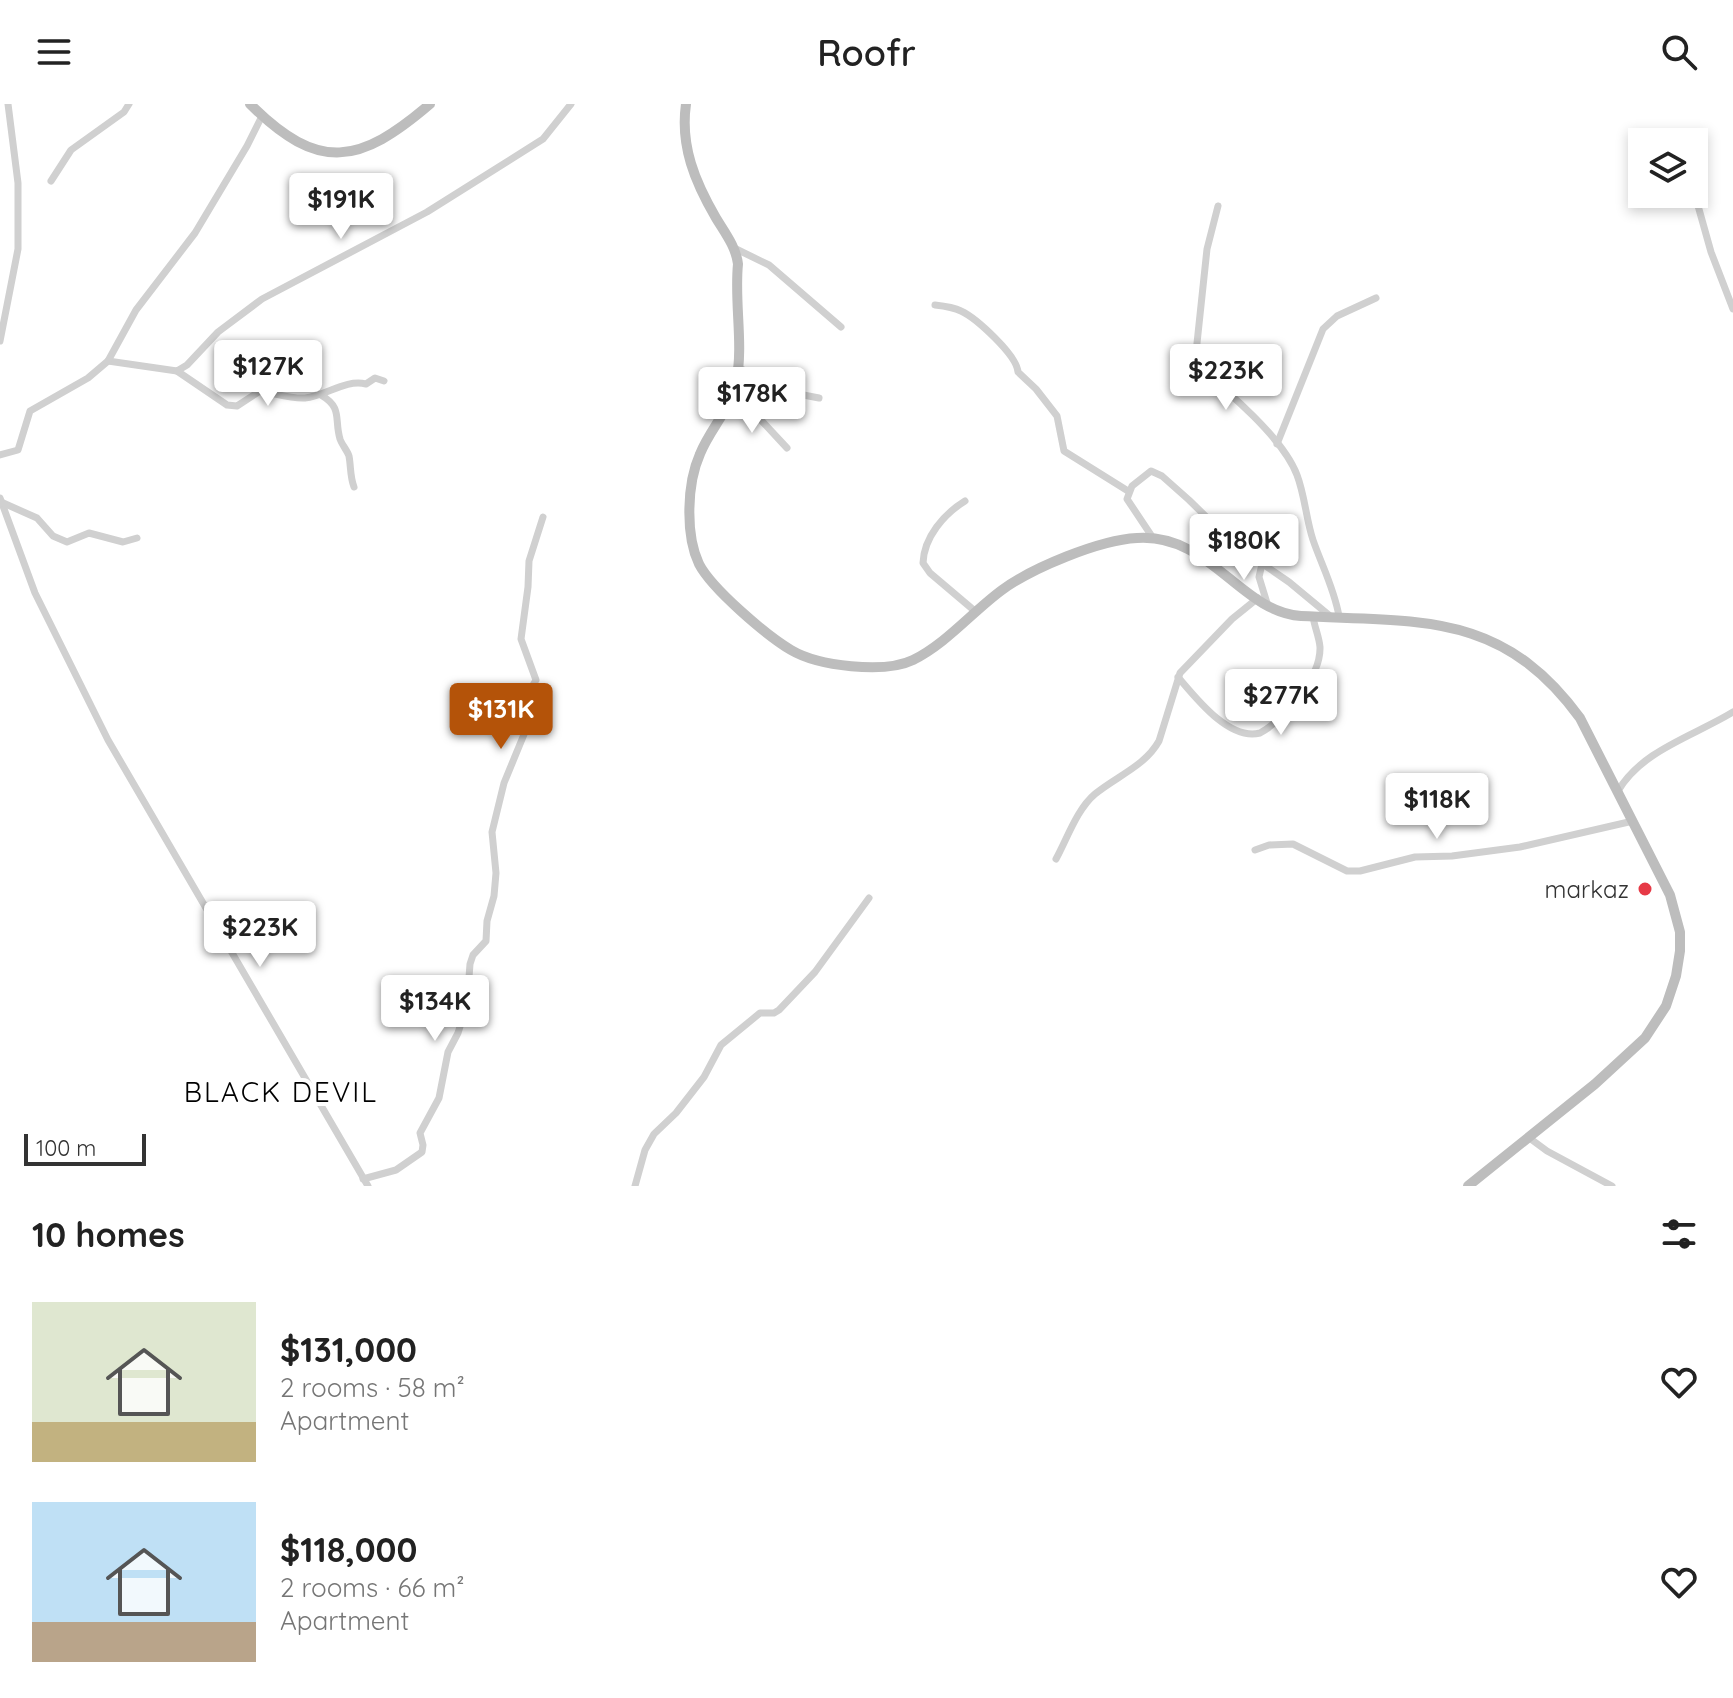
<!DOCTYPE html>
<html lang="en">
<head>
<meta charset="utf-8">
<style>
	:root { --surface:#fff; --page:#f6f6f6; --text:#222; --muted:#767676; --accent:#b45309 }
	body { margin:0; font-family:Quicksand,sans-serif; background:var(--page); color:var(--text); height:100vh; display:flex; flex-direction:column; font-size:30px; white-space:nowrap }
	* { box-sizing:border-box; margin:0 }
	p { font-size:26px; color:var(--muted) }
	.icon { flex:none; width:44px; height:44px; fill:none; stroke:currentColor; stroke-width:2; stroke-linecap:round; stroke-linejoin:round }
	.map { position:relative; height:1082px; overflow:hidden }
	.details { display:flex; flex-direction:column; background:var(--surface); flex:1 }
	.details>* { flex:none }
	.tools { position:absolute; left:1628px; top:24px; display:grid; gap:16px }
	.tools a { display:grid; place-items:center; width:80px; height:80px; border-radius:0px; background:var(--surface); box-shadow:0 4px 12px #0003; font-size:40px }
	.scale { position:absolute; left:24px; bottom:20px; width:122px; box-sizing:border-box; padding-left:8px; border:4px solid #333; border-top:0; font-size:22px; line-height:28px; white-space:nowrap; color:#333; -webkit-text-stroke:6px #fff; paint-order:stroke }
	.price { position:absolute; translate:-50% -68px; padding:0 18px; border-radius:8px; background:#fff; color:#222; font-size:26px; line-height:52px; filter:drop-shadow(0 2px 4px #0008) }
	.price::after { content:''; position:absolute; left:50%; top:48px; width:24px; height:18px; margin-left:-12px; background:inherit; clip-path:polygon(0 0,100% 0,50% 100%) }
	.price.selected { background:var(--accent); color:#fff }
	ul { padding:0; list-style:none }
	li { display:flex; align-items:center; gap:24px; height:200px; padding:0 32px }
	li span { display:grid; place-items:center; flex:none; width:224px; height:160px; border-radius:0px; color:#555 }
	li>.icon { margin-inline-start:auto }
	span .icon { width:96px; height:96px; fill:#fffc; stroke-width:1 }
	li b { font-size:34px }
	h2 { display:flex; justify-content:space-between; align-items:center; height:96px; padding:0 32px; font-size:34px }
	header { display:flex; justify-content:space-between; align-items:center; height:104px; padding:0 32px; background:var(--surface); font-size:36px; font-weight:600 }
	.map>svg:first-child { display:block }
</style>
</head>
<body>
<header><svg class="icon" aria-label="menu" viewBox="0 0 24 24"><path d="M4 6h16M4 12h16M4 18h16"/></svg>Roofr<svg class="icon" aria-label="search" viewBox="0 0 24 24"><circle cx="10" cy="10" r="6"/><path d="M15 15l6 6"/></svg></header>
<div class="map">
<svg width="1733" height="1082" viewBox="0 0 1733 1082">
	<rect width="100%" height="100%" fill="#fff"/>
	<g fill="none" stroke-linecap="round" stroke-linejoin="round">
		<g stroke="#d0d0d0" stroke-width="7">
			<path d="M51,77L71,46L124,8L129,0"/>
			<path d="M1695,91L1711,148L1733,205"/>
			<path d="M1218,102L1207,145L1195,258L1197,263C1228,287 1283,334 1297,371C1305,392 1306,415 1313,436C1322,462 1334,484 1339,512"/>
			<path d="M734,144L769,161L841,223"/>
			<path d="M935,201C944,202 953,203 961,207C976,214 1017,251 1018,268L1036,285L1057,312L1064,347L1128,387"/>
			<path d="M0,237L18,145V79L8,0"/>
			<path d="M108,257L177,267L187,261L218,228L262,195L427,108L470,81L543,35L571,0"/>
			<path d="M737,263L788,288L819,294"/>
			<path d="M177,267L227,301L237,302L260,287C274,289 291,295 305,294C326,292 345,275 366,280L375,274L384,277"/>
			<path d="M321,291C343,304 334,315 340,335C342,341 347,346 349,352C351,363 350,373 354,383"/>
			<path d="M729,299L759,314L787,344"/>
			<path d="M1277,340L1323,225L1337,212L1376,194"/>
			<path d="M0,351L18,346L30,307L88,274L108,257L136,206L195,129L247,42L262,12"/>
			<path d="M0,394L35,489L108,636L368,1082"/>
			<path d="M965,397C944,410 924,433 923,459L930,469L976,508"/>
			<path d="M1,398L37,414L53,432L67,438L89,429L123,438L137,434"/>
			<path d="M1153,434L1127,395L1132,382L1151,367L1162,372L1189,396L1235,441L1289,478L1330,512"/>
			<path d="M1262,460L1259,473L1267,499"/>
			<path d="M1178,573C1196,594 1229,637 1260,629C1285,615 1321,573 1320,543C1319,532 1314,522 1313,512"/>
			<path d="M1618,687C1642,646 1694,632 1733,608"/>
			<path d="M1255,746L1269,741L1293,740L1347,767H1360L1415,753L1452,752L1520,743L1633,717"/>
			<path d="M1056,755C1067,735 1077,705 1095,690C1117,672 1145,662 1159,637L1180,569L1232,515L1258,494"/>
			<path d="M1528,1033L1547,1047L1612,1082"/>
			<path d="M363,1075L396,1066L422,1048L423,1041L420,1029L439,994L448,948L458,929L467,900L470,860L473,851L486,837L487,817L494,792L496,769L492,728L504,679L525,628L522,600L536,576L521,535L528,483L529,457L543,413"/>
			<path d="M635,1082L645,1046L654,1030L676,1009L704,973L721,941L760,909H774L779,906L815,868L869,794"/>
		</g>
		<g stroke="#bdbdbd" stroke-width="10">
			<path d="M250,0C319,69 360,60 430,0"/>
			<path d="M686,0C680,42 695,78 716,114C725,129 736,143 738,160C734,199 744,241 736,279C730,306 710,325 700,350C687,379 685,430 699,460C712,485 766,531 791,546C818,562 884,570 913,556C947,539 972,508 1002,486C1032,464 1099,436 1137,434C1210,429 1240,508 1301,512C1420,518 1502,507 1580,614L1670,791L1680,828V847L1676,872L1666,902L1645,934L1595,980L1468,1082"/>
		</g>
	</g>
	<circle fill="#e63946" stroke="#fff" stroke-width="3" cx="1645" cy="785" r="8"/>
	<g text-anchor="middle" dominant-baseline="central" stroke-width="8" stroke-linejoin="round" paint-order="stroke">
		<g font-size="24" fill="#333" stroke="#fff" text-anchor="end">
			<text x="1629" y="785">markaz</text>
		</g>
		<g font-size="28" letter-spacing="2" fill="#000" stroke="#fff">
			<text x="281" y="987">BLACK DEVIL</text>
		</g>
	</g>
</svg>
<div class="tools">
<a><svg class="icon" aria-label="layers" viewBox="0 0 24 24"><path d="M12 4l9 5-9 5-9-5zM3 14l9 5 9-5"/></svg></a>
</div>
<div class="scale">100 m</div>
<b class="price" style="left:341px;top:137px">$191K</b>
<b class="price" style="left:268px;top:304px">$127K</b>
<b class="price" style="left:1226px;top:308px">$223K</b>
<b class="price" style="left:752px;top:331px">$178K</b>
<b class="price" style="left:1244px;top:478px">$180K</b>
<b class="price" style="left:1281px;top:633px">$277K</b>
<b class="price selected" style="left:501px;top:647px">$131K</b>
<b class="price" style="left:1437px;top:737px">$118K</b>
<b class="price" style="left:260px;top:865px">$223K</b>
<b class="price" style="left:435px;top:939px">$134K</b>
</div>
<section class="details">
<h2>10 homes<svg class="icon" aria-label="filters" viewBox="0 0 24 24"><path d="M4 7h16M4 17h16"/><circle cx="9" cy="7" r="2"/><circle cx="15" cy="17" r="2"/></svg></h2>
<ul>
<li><span style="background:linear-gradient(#dfe7d0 75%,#c2b280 0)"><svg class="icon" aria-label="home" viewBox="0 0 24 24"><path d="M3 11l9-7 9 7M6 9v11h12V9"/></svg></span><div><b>$131,000</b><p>2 rooms · 58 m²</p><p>Apartment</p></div><svg class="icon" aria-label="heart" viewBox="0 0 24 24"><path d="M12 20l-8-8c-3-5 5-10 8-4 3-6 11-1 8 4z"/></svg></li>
<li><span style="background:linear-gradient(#bfe0f5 75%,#b9a48a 0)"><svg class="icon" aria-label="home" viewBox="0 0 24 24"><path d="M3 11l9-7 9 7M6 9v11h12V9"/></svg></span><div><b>$118,000</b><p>2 rooms · 66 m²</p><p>Apartment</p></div><svg class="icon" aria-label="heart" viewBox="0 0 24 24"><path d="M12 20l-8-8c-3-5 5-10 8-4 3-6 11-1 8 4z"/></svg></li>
</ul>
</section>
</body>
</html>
